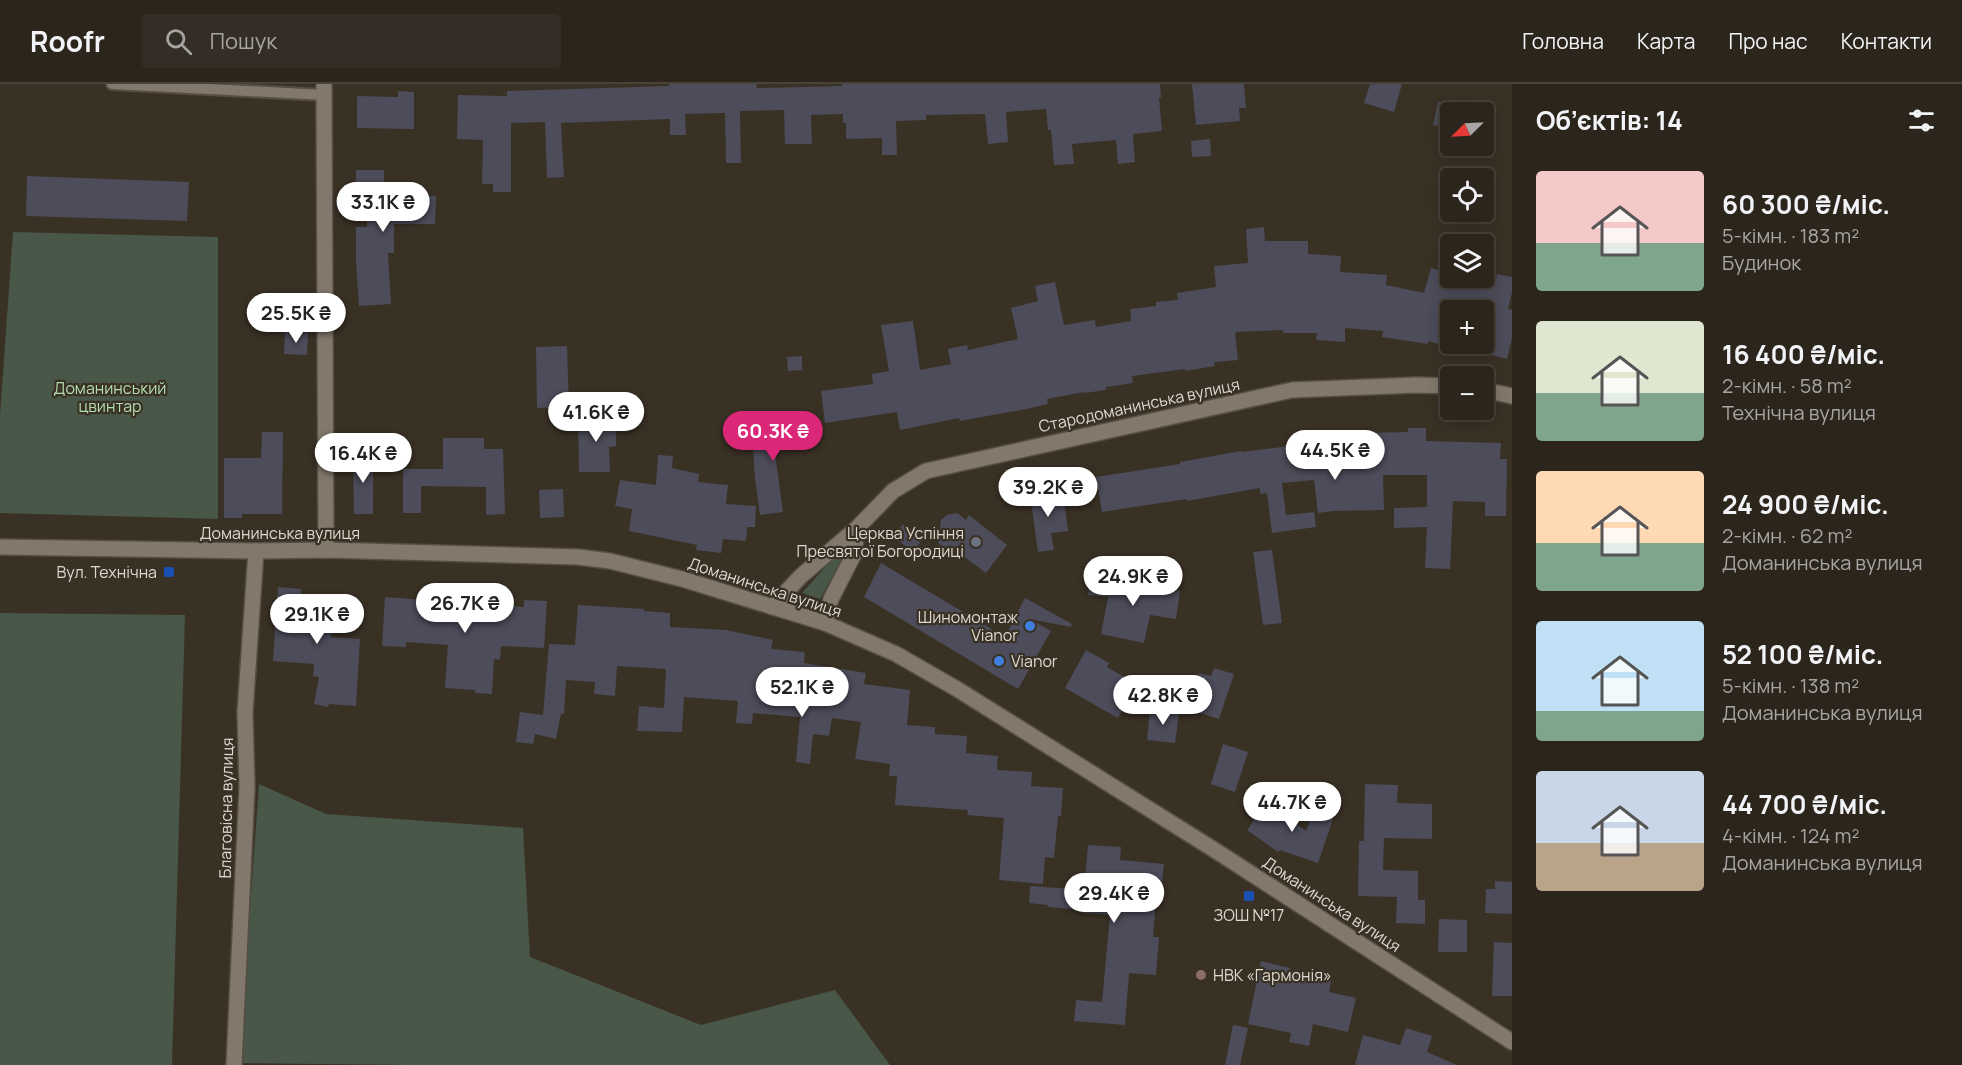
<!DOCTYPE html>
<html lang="uk">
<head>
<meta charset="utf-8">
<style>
	:root { --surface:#2c251c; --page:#342d25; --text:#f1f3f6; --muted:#a6a5a3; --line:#48423b; --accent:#db2777 }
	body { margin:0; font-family:Manrope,sans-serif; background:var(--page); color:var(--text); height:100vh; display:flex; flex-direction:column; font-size:22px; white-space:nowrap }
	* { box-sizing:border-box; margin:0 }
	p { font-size:20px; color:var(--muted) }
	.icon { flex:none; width:33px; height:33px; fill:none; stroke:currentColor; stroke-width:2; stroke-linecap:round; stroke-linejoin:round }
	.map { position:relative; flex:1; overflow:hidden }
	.side { display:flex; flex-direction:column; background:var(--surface); width:450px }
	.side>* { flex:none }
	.needle { width:39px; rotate:246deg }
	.tools { position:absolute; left:1440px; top:18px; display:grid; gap:12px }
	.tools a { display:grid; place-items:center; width:54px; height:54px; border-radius:6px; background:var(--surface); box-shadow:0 3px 15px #0003,0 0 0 2px var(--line); font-size:30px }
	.price { position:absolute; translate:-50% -51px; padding:0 14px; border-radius:21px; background:#fff; color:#222; font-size:20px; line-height:39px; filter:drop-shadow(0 2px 3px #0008) }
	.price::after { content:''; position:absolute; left:50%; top:36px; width:18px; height:14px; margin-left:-9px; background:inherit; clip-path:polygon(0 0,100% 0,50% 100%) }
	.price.on { background:var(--accent); color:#fff }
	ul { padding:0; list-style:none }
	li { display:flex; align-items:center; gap:18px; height:150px; padding:0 24px }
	li span { display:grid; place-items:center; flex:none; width:168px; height:120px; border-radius:6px; color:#555 }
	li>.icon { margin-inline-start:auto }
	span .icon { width:72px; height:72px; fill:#fffc; stroke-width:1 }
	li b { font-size:26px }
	h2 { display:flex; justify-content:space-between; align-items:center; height:72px; padding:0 24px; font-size:26px }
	header { display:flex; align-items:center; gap:36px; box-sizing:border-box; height:84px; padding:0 30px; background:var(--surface); border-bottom:2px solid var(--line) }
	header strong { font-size:28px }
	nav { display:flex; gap:33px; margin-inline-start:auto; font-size:21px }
	.search { width:420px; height:54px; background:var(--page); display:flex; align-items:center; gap:15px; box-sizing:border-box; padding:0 21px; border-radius:6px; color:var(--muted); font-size:22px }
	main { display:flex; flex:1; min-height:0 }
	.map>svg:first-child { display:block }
</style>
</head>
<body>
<header>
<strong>Roofr</strong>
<div class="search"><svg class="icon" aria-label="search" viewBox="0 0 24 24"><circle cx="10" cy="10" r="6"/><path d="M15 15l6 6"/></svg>Пошук</div>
<nav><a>Головна</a><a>Карта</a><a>Про нас</a><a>Контакти</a></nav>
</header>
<main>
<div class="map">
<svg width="1512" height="981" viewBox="0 0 1512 981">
	<rect width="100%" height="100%" fill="#3a3125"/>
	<g fill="#485747">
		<path d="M13,148L218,153V435L0,429V332Z"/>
		<path d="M844,462L848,465L820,515L802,509Z"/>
		<path d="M0,529L185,531L172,981H0Z"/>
		<path d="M259,700L326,730L523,744L530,873L701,941L835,906L890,981H407L239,979Z"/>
	</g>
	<g fill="#4c4c5a">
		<path d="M669,0H756L757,4L842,2V0H1160L1161,14H1159L1162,47L1133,50L1135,78L1118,80L1116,56L1072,60L1074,80L1054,81L1051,46H1048L1046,25L1006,28L1008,58L988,60L985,30L926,31V36L896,37L897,71H882V54L846,55V39H843V30L811,31L812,60H785L784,26L740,27L741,79H726L725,29L685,30L686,51H670V35L561,39L564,93L547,94L545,38L511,39V108H493V100H482L483,56L457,55L458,11L507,12V7L669,2Z"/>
		<path d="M1192,0H1244L1246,24H1239L1240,37L1196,41Z"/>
		<path d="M1370,0H1402L1394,28L1364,19Z"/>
		<path d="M398,7L414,8V45L357,44V12L398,13Z"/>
		<path d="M1438,18L1452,21L1448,44L1433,41Z"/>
		<path d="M1210,55L1211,72L1192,73L1191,57Z"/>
		<path d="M356,86H384V111L436,112L435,140H394V169H388L391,220L359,222L356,178V143H367V113H356Z"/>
		<path d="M27,92L189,98L187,137L26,132Z"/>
		<path d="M1264,143L1265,157H1308V170L1341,172L1340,188L1387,191L1386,201L1424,209L1431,184L1450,189V194H1471L1495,199L1497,190L1512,193V208L1508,225L1512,226V254L1507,275L1484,269V226H1450V263L1428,257V260L1382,253L1383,247L1345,244V258L1316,256L1317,249H1283V246L1235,248L1238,276L1214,278L1215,282L1185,287V285L1132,292L1133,299L1106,303V306L1085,309L1084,308L1047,315L1048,320L1027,325L960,337L959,334L900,346L897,328L825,339L821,307L873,300L872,290L889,287L881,241L913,237L920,286L951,280L948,265L967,261L968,266L1018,255L1011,224L1038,217L1035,202L1055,198L1064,241L1095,236L1096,243L1131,237L1130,225L1156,222V218L1178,216L1177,209L1216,203L1214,182L1248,179L1246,145Z"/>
		<path d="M285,248L308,249L307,271L284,270Z"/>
		<path d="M567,262L569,323L537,324L536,263Z"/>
		<path d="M802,272V286L788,287L787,273Z"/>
		<path d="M790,330L792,346L810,345L811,358L774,362L783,428L760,431L755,394L752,349L776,347L774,332Z"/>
		<path d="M578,333H616V362L609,363L610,388H579Z"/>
		<path d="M1408,344H1426V357L1501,359L1500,375H1507L1506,432H1485V418L1453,417L1450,485L1425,484L1427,443L1394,444V424L1427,423V391H1383L1384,426L1333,427L1318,429L1314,396L1282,399L1286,431L1314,428L1316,443L1272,449L1267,409L1260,410V404L1187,417L1186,415L1102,428L1096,393L1180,380V378L1241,367L1242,368L1304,360L1303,356L1333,353V361L1368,360L1367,349L1408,348Z"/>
		<path d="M262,348H283L282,430H242V434H224V374H261Z"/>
		<path d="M443,354H484V365H503L505,430L486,431V403L421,402V429H403V385H443Z"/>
		<path d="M353,370H373V430H354Z"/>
		<path d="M658,371L673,372L672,384L699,390L698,398L728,401L726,420L756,422L755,443H747L746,457L723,455L721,469L696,466L697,461L629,447L632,425L615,422L620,396L656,401Z"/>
		<path d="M563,405L564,433L540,434L539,406Z"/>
		<path d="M1063,407L1068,447L1051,449L1054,466L1038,468L1030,411Z"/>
		<path d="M957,429L966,436L969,431L1007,461L986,489L959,469L956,473L938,459L941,436L947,431Z"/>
		<path d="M903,440L922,456L913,468L893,452Z"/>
		<path d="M1272,466L1282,539L1263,541L1253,468Z"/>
		<path d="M881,479L1005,553L1025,514L1072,540L1071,543L1030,535L1051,547L1018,605L864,513Z"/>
		<path d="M1091,493L1180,507L1176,535L1150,531L1144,559L1101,550L1108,513L1088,511Z"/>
		<path d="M278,503L301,505V510L333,512L331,553L360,555L356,622L329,620L328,623L314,620L319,593L313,592L314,580L273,577Z"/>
		<path d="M385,513L448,518V516H457V514L474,515L473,519L524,523V516L547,517L544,564L501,562L500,576L494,575L492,610L475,609V606L445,604L448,561L406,558V563L382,562Z"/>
		<path d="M578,521L644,525V527L670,529V543L726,546L773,556L771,565L805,568L804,579L866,589L864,600L910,606L907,641L935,643V650L967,652L966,669L998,672L997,686L1032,688L1031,702L1063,704L1061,732H1058L1054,774L1045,773L1043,800L999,796L1004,734L967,731L968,726L895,721L897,692H889L890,680L855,675L861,638L832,634L829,652L813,650L810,680L796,678L800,633L753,629L752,640L736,639L738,617L684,613L682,648L637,647L639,622L664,624L666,585L617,582L615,612L594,610L595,598L566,596L564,630H561L556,655L535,650L533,660L516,658L520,628L543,631L549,560L575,561Z"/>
		<path d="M1086,566L1109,579L1107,583L1136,600L1118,634L1065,604Z"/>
		<path d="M1214,584L1234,590L1219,635L1188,625L1199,589L1211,592Z"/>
		<path d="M1150,625L1179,629L1175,659L1147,656Z"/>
		<path d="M1223,660L1248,668L1235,708L1211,700Z"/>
		<path d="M1365,700L1398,701L1397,719L1432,720V755L1384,754L1383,786L1418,787V816H1425V840L1396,839L1397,813L1358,812L1359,757H1364Z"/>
		<path d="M1266,719L1306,747L1313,728L1333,735L1318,779L1280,766L1278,768L1247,746Z"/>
		<path d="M1088,761L1121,763L1120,776L1164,780L1162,800H1157L1153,853H1159L1156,891L1129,889L1125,941L1074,937L1076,916L1102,918L1110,831L1083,829V826L1048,823V821L1029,819L1030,802L1084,806Z"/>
		<path d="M1495,797L1512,798V830L1485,829L1486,805H1495Z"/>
		<path d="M1439,835L1467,836V868H1438Z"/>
		<path d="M1494,858L1512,859V912H1492Z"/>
		<path d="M1261,877L1290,884L1289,888L1331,897L1329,908L1356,914L1348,948L1313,940L1309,962L1289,958L1291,949L1248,940Z"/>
		<path d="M1233,941L1248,944L1240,981H1225Z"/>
		<path d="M1406,944L1432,952L1427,968L1457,981H1355L1363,951L1400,961Z"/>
	</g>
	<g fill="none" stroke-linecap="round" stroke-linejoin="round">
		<defs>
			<path id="lane" d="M112,0L324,11"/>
			<g id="street">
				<path d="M324,0L326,466"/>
				<path d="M1484,306L1512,312"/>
				<path d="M772,523L801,492L857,444L893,407L926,387L1292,306L1416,301L1450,302"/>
				<path d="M825,539L831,515L854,470L857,444"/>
				<path d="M234,981L247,703L245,628L256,467"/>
			</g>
			<path id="secondary" d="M0,463L256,467L326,466L578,473L610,477L682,495L825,539L896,570L957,605L1213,765L1512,958"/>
		</defs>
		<use href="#lane" stroke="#564e44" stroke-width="14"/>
		<use href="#street" stroke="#564e44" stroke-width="18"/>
		<use href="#secondary" stroke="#564e44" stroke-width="18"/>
		<use href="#lane" stroke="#82786b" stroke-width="10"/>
		<use href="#street" stroke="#82786b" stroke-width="15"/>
		<use href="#secondary" stroke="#82786b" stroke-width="15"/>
	</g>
	<circle fill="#6b7280" stroke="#3a3125" stroke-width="2" cx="976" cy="458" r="6"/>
	<g fill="#1a4fb4" stroke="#3a3125" stroke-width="2">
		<rect x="163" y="482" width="12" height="12" rx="3"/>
		<rect x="1243" y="806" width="12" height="12" rx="3"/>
	</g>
	<g fill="#3f7fe0" stroke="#3a3125" stroke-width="2">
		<circle cx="1030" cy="542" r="6"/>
		<circle cx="999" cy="577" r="6"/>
	</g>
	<circle fill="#8d6e63" stroke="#3a3125" stroke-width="2" cx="1201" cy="891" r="6"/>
	<g text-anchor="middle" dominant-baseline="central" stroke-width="4.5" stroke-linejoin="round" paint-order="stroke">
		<g font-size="16" fill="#b2ddb0" stroke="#3a3125">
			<text x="110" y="304">Доманинський<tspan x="110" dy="18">цвинтар</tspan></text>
		</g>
		<g font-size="16" fill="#ddd8d0" stroke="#3a3125">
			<text transform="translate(1139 321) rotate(-12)">Стародоманинська вулиця</text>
			<text x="280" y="449">Доманинська вулиця</text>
			<text transform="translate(765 503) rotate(18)">Доманинська вулиця</text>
			<text transform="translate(226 724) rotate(-89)">Благовісна вулиця</text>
			<text transform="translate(1332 820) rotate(33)">Доманинська вулиця</text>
		</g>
		<g font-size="16" fill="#ddd8d0" stroke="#3a3125" text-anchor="end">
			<text x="964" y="449">Церква Успіння<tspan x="964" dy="18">Пресвятої Богородиці</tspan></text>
			<text x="157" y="488">Вул. Технічна</text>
			<text x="1018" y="533">Шиномонтаж<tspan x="1018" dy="18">Vianor</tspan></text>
			<text x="1011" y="577" text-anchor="start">Vianor</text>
			<text x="1249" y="831" text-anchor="middle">ЗОШ №17</text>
			<text x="1213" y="891" text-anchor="start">НВК «Гармонія»</text>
		</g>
	</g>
</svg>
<div class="tools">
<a><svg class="needle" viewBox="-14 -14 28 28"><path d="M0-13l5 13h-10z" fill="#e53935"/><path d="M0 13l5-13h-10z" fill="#a6a5a3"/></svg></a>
<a><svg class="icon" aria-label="locate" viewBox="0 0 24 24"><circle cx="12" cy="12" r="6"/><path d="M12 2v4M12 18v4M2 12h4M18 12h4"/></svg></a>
<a><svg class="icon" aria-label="layers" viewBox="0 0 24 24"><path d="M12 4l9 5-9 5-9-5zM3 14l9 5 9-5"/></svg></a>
<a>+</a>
<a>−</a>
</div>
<b class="price" style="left:383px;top:149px">33.1K ₴</b>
<b class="price" style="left:296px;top:260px">25.5K ₴</b>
<b class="price" style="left:596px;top:359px">41.6K ₴</b>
<b class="price on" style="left:773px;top:378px">60.3K ₴</b>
<b class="price" style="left:1335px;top:397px">44.5K ₴</b>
<b class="price" style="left:363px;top:400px">16.4K ₴</b>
<b class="price" style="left:1048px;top:434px">39.2K ₴</b>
<b class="price" style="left:1133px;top:523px">24.9K ₴</b>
<b class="price" style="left:465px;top:550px">26.7K ₴</b>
<b class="price" style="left:317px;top:561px">29.1K ₴</b>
<b class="price" style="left:802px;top:634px">52.1K ₴</b>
<b class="price" style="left:1163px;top:642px">42.8K ₴</b>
<b class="price" style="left:1292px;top:749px">44.7K ₴</b>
<b class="price" style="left:1114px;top:840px">29.4K ₴</b>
</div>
<section class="side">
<h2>Об’єктів: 14<svg class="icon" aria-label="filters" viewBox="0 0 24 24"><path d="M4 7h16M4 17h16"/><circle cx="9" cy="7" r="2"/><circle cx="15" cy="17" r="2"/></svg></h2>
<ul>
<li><span style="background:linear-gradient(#f6c9c9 60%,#7fa58c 0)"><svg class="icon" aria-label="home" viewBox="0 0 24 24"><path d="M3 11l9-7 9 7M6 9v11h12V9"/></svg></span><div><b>60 300 ₴/міс.</b><p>5-кімн. · 183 m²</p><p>Будинок</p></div></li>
<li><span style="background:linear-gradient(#dfe7d0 60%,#7fa58c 0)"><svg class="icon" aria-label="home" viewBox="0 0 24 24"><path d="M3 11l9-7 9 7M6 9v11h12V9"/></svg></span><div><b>16 400 ₴/міс.</b><p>2-кімн. · 58 m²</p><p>Технічна вулиця</p></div></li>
<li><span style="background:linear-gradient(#ffd9b3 60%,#7fa58c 0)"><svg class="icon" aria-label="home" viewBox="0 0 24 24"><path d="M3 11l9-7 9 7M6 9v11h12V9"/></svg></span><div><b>24 900 ₴/міс.</b><p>2-кімн. · 62 m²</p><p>Доманинська вулиця</p></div></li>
<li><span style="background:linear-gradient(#bfe0f5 75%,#7fa58c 0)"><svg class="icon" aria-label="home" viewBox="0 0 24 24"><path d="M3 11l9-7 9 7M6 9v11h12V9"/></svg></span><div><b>52 100 ₴/міс.</b><p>5-кімн. · 138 m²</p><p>Доманинська вулиця</p></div></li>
<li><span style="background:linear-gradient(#c9d6e8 60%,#b9a48a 0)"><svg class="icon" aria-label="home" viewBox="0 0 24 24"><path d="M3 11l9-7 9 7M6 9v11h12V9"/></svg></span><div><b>44 700 ₴/міс.</b><p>4-кімн. · 124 m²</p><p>Доманинська вулиця</p></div></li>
</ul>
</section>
</main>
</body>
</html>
